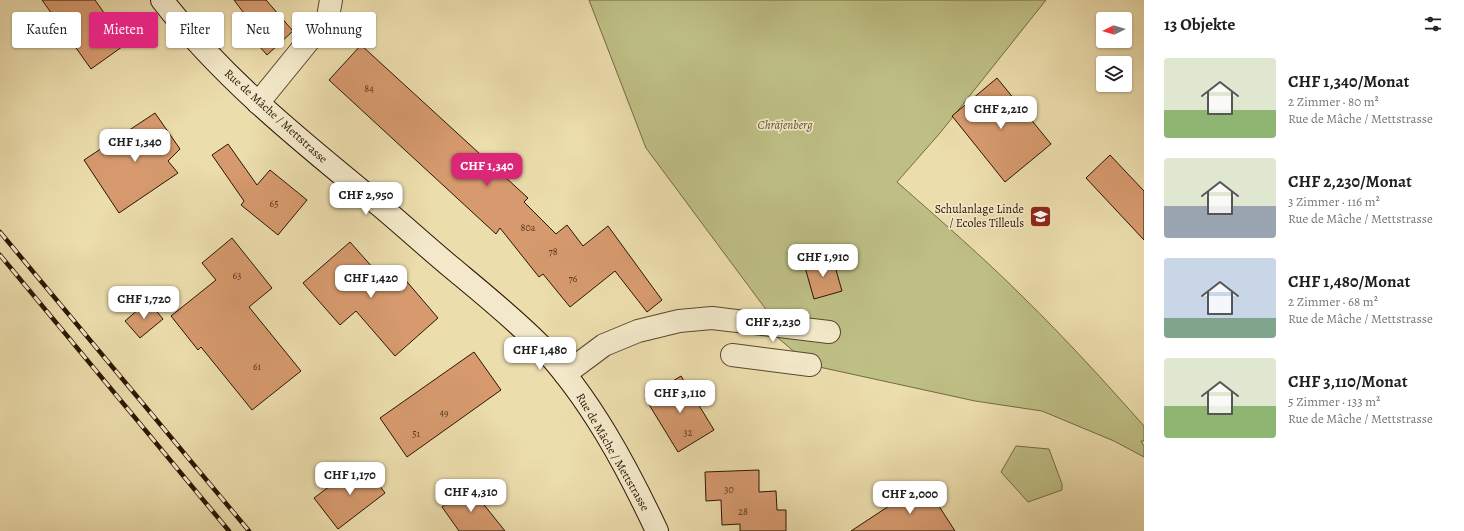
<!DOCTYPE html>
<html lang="de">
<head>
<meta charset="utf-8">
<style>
	:root { --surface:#fff; --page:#f2f2f2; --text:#202124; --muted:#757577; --accent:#db2777 }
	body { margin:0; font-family:Alegreya,serif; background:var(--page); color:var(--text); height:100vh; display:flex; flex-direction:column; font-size:15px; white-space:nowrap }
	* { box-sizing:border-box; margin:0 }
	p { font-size:13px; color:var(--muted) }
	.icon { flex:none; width:22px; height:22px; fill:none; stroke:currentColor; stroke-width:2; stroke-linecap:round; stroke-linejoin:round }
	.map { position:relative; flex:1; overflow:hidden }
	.drawer { display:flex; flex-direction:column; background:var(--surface); width:320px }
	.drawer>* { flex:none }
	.hud { position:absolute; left:12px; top:12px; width:380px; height:36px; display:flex; gap:8px }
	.needle { width:26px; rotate:265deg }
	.controls { position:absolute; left:1096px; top:12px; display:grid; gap:8px }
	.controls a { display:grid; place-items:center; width:36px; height:36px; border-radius:4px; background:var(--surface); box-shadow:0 1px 3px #0004; font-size:20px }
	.price { position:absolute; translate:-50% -34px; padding:0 9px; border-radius:8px; background:#fff; color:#222; font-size:13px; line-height:26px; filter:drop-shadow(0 1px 2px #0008) }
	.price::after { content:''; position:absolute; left:50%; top:24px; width:12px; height:9px; margin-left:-6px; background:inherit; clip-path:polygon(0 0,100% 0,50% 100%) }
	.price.on { background:var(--accent); color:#fff }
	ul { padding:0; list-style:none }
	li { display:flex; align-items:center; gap:12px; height:100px; padding:0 20px }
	li span { display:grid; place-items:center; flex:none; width:112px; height:80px; border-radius:4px; color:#555 }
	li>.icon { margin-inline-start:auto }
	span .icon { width:48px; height:48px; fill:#fffc; stroke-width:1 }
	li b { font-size:17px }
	h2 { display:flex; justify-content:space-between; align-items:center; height:48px; padding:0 20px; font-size:17px }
	.pill { padding:0 14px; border-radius:4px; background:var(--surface); box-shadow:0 1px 3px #0004; font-size:14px; line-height:36px }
	.pill.on { background:var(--accent); color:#fff }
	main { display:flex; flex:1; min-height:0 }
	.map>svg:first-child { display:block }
</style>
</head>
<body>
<main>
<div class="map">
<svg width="1144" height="531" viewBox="0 0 1144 531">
	<rect width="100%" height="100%" fill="#ecddad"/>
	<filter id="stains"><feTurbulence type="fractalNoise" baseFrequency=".005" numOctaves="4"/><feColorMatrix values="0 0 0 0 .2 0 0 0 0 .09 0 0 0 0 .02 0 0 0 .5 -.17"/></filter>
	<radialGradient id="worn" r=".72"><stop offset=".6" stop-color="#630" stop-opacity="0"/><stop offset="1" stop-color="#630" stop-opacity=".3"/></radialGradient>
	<g fill="#bebf85" stroke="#746a42">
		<path d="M589,0H1046L940,133L897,182C940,220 983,257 1023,297C1065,338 1105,382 1144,426V441H1141L1144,446V457L1114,441L1042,411L975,401L810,365L778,338L779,327L646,148Z"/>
		<path d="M1016,446L1049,449L1062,484V490L1028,502L1001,472Z"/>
	</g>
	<g fill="#d69a6e" stroke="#2b1500">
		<path d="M42,0H95L126,44L91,69Z"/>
		<path d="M234,0H266L293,31L267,55L235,19L243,12Z"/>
		<path d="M361,45L528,198L524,202L556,234L567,225L583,246L608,226L662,300L647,312L615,271L570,307L543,274L539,277L500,228L496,234L329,80Z"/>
		<path d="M997,78L1051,144L1005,182L952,116Z"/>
		<path d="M155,113L180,149L168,161L178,173L119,213L84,160Z"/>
		<path d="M228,144L257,185L270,170L307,200L278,235L241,205L244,201L212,155Z"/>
		<path d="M1110,155L1144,191V240L1086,178Z"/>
		<path d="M232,238L272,288L249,307L301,371L252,410L201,347L198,350L171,316L216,280L202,263Z"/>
		<path d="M350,242L390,287L402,276L438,318L395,356L356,311L340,325L303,283Z"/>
		<path d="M832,256L842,291L814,299L804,264Z"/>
		<path d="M148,301L163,319L140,338L125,321Z"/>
		<path d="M474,352L501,390L407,457L380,418Z"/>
		<path d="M681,376L714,430L678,452L645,398Z"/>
		<path d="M362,462L385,493L338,529L314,498Z"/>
		<path d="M759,470V492L776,491L777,510H786V531H740V524L722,525L721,500L706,501L705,472Z"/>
		<path d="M924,483L955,531H851Z"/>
		<path d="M469,486L505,531H459L442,507Z"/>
	</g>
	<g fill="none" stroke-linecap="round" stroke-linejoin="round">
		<defs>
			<g id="minor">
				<path d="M258,103L328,17L331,0"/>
				<path d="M732,355L810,365"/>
				<path d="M565,374L604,345L638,331L679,321L712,318L829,332"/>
			</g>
			<path id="secondary" d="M162,0C223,79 302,142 379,205C403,225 427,247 451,267C481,292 512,317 540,345C590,398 626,465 657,531"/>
		</defs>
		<use href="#minor" stroke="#5b472b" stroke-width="24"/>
		<use href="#secondary" stroke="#2b1500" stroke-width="24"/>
		<use href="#minor" stroke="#f3e9ca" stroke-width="22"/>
		<use href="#secondary" stroke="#f3e9ca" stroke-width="22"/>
		<defs>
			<g id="rail">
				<path d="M0,232L249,531"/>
				<path d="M0,255L229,531"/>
			</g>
		</defs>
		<use href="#rail" stroke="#2b1500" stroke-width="4.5"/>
		<use href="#rail" stroke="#f3e9ca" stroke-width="3" stroke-dasharray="9" stroke-linecap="butt"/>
	</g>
	<defs>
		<symbol id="school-square" viewBox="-11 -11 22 22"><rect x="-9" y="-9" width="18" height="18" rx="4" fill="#8f2418" stroke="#f3e9ca"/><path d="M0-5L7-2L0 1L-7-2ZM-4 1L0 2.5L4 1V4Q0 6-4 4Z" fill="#fff"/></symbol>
	</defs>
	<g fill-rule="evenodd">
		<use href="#school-square" x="1028" y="204" width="25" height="25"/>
	</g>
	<g text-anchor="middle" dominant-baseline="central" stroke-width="3.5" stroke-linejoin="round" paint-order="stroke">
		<g font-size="10" fill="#56361c">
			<text x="369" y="88">84</text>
			<text x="274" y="203">65</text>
			<text x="528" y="227">80a</text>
			<text x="553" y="251">78</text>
			<text x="237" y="275">63</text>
			<text x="573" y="278">76</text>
			<text x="257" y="366">61</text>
			<text x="444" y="412">49</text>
			<text x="688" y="432">32</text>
			<text x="416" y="433">51</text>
			<text x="729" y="489">30</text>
			<text x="743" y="511">28</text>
		</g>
		<g font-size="12" fill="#2b1500" stroke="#f3e9ca">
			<text transform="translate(276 116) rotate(42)">Rue de Mâche / Mettstrasse</text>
			<text transform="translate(613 452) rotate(60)">Rue de Mâche / Mettstrasse</text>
		</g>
		<g font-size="12" font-style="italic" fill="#5e502f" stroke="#f3e9ca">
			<text x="785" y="125">Chräjenberg</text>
		</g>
		<g font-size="12" fill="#2b1500" stroke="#f3e9ca" text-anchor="end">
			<text x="1024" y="209">Schulanlage Linde<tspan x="1024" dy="14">/ Ecoles Tilleuls</tspan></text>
		</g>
	</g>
	<rect width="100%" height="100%" filter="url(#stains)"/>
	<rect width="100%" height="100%" fill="url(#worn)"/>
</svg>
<div class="controls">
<a><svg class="needle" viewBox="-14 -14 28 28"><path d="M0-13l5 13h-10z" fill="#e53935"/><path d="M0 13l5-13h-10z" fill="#757577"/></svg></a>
<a><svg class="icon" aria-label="layers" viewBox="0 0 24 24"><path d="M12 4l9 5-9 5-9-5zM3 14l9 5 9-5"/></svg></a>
</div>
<b class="price" style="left:1001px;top:130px">CHF 2,210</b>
<b class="price" style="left:135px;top:163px">CHF 1,340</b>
<b class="price on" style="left:487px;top:187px">CHF 1,340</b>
<b class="price" style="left:366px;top:216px">CHF 2,950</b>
<b class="price" style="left:823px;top:278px">CHF 1,910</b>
<b class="price" style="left:371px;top:299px">CHF 1,420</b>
<b class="price" style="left:144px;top:320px">CHF 1,720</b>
<b class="price" style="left:773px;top:343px">CHF 2,230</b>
<b class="price" style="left:540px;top:371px">CHF 1,480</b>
<b class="price" style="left:680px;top:414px">CHF 3,110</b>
<b class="price" style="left:350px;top:496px">CHF 1,170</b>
<b class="price" style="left:471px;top:513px">CHF 4,310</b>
<b class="price" style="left:910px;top:515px">CHF 2,000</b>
<div class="hud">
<a class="pill">Kaufen</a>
<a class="pill on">Mieten</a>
<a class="pill">Filter</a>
<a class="pill">Neu</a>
<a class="pill">Wohnung</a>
</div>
</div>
<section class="drawer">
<h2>13 Objekte<svg class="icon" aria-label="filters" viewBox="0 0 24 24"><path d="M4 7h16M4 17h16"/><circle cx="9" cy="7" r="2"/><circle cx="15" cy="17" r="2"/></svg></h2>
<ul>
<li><span style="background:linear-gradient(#dfe7d0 65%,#8fb573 0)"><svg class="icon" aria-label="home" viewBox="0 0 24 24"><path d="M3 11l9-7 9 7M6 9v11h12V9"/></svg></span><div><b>CHF 1,340/Monat</b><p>2 Zimmer · 80 m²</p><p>Rue de Mâche / Mettstrasse</p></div></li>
<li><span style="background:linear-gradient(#dfe7d0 60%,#9aa5b1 0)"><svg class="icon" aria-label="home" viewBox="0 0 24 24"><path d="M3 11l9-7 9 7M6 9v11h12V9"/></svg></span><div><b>CHF 2,230/Monat</b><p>3 Zimmer · 116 m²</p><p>Rue de Mâche / Mettstrasse</p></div></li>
<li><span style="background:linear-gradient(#c9d6e8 75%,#7fa58c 0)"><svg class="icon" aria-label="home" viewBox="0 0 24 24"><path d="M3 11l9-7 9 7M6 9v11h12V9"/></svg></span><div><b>CHF 1,480/Monat</b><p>2 Zimmer · 68 m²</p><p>Rue de Mâche / Mettstrasse</p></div></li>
<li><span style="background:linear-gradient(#dfe7d0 60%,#8fb573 0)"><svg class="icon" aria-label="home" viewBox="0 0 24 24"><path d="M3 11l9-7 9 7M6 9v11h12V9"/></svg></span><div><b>CHF 3,110/Monat</b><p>5 Zimmer · 133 m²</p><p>Rue de Mâche / Mettstrasse</p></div></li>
</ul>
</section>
</main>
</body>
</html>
